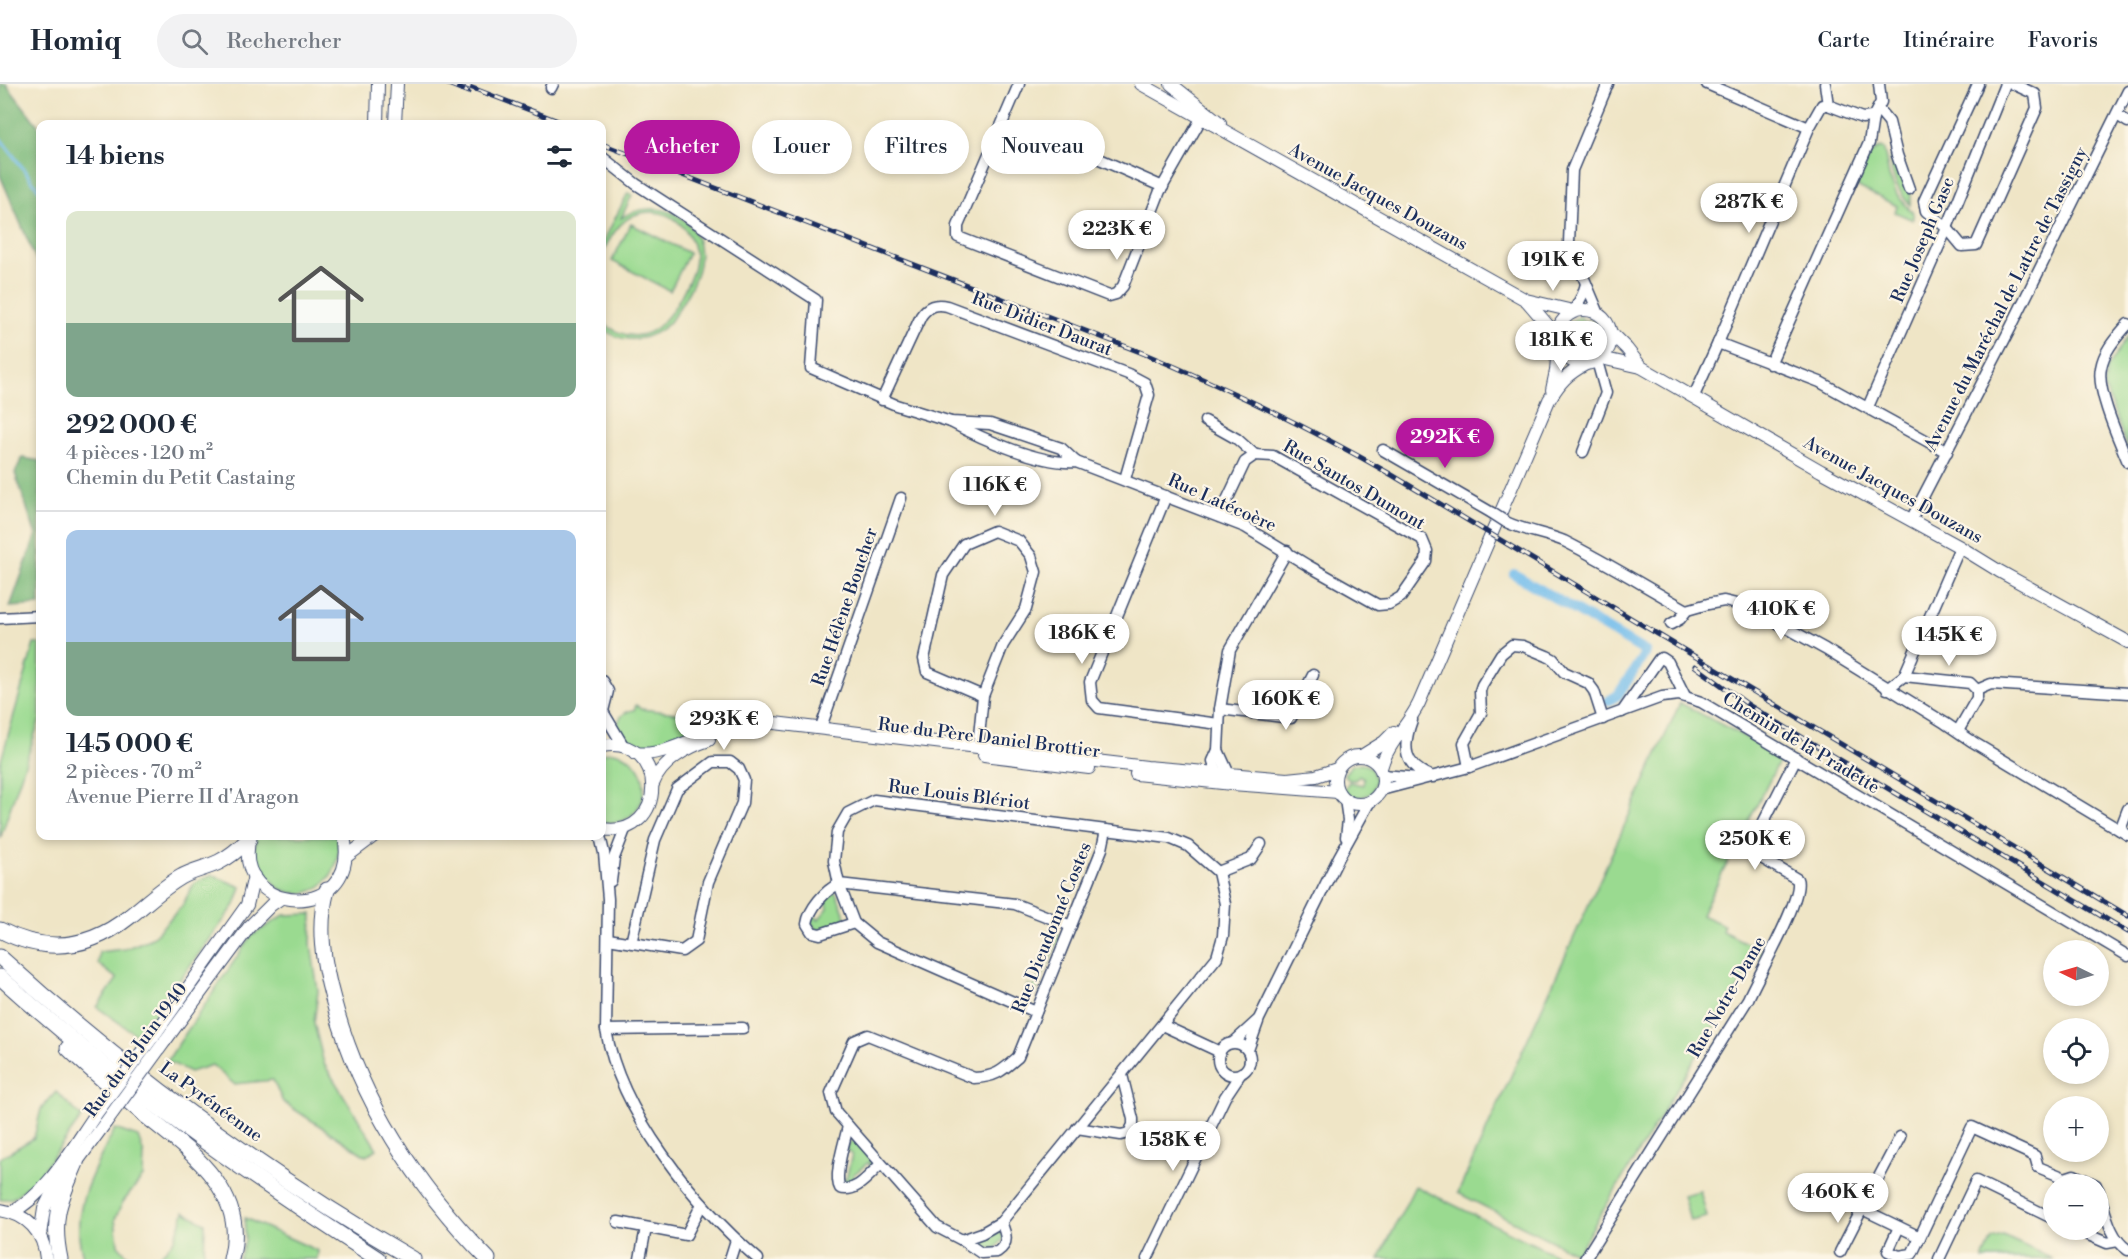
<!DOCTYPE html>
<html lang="fr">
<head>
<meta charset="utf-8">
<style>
	:root { --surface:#fff; --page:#f2f2f3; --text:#1f2937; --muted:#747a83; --line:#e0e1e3; --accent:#b5179e }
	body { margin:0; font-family:"Libre Bodoni",serif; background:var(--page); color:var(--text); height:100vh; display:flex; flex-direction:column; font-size:22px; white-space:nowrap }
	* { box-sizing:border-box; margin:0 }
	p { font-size:20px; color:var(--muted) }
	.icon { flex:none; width:33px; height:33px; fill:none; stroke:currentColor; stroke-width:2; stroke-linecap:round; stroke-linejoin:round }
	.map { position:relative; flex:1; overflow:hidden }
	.panel { position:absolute; left:36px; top:36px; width:570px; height:720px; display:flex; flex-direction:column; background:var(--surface); border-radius:12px; box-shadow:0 3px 9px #0003 }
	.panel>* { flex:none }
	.top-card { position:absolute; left:624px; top:36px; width:570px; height:54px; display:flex; gap:12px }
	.needle { width:39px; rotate:275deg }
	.controls { position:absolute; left:2043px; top:856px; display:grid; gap:12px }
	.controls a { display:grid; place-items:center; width:66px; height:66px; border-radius:50%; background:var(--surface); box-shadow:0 3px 9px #0003; font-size:30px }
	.price { position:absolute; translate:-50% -51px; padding:0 14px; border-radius:21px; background:#fff; color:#222; font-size:20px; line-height:39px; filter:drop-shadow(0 2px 3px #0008) }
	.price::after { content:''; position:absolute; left:50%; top:36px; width:18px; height:14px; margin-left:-9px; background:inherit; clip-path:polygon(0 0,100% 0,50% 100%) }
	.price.current { background:var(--accent); color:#fff }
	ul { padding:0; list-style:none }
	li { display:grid; align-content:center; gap:12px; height:318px; padding:0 30px }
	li+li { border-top:2px solid var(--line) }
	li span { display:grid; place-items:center; height:186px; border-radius:12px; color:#555 }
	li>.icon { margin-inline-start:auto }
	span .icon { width:108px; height:108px; fill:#fffc; stroke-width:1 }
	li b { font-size:26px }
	h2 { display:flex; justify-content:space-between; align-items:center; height:72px; padding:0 30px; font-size:26px }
	.tag { padding:0 21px; border-radius:27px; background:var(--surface); box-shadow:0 3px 9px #0003; font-size:21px; line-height:54px }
	.tag.current { background:var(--accent); color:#fff }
	header { display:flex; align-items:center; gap:36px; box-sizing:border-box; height:84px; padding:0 30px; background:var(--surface); border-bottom:2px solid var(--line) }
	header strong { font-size:28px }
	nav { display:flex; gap:33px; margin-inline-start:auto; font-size:21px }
	.search { width:420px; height:54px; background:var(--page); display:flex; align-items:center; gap:15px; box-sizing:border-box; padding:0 21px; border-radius:33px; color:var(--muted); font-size:22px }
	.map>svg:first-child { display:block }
</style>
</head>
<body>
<header>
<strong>Homiq</strong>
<div class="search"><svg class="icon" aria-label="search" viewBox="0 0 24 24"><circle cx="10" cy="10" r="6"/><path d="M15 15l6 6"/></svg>Rechercher</div>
<nav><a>Carte</a><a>Itinéraire</a><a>Favoris</a></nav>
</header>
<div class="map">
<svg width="2128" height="1175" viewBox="0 0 2128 1175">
	<rect width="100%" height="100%" fill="#fcf5e5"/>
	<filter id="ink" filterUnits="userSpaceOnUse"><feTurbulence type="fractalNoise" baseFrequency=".0167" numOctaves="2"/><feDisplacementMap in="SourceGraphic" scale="12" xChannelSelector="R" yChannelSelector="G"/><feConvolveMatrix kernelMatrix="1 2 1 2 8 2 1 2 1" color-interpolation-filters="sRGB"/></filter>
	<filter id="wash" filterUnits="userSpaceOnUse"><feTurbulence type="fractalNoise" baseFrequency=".008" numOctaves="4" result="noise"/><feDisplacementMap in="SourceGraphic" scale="24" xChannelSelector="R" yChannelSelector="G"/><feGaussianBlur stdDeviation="1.35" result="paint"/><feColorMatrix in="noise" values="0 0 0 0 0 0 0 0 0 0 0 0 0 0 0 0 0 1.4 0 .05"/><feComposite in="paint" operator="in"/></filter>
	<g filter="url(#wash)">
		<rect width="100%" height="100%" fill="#efe5c6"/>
		<g fill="#9ada90" stroke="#5a8477" stroke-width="1.5">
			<path d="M1877,65L1881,64L1884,66L1889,92L1897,111L1913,129V136L1895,128L1897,122L1856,102L1870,70Z"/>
			<path d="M1896,72L1911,111L1910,121C1898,108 1891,92 1890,74Z"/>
			<path d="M628,109L632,111L621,134C657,111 706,133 699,180C696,199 681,221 670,238C651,257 624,262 602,244V238C638,267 663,246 681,212C686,202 692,193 694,183C699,156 680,129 652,128C625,127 613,148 602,169V160Z"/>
			<path d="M631,140L689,169L670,207L612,177Z"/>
			<path d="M1581,232L1582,236L1599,238C1609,252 1604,267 1589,273L1573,270L1564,257C1562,244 1569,236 1581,232Z"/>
			<path d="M2128,252V365L2105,304L2106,285Z"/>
			<path d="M34,560H40V635L0,755V680Z"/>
			<path d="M1680,619L1782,672L1701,831L1724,841L1722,847L1761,866L1578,1168L1575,1169L1458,1109Z"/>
			<path d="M636,621L641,625L737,636L657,664C640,666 626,657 618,642C618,633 625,627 634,626Z"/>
			<path d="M614,668C661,678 649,747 602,738V669Z"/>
			<path d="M1361,679L1370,683L1376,696L1371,710L1357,714L1348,710L1344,705L1349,698L1363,701L1364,694L1360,692L1355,696H1349L1344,690L1352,681Z"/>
			<path d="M257,752H337C346,789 313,824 277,803C274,797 267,790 261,790C255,776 253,766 257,752Z"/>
			<path d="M212,791L241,803L235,821L138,952L97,923L117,895L98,880L99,868L125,865L152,854L182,822L194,799Z"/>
			<path d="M834,808L837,811L846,834L845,838L819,846L815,845L810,835L814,830L818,836L828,824L826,815Z"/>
			<path d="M312,830L311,860L318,907L314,939L324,980L377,1065L366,1072L283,1018L273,996L234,1000L212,981L190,988L167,977L251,852L284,831Z"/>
			<path d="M1052,843L1058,847L1059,855L1035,910L1028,913L1023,911L1028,901L1033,905L1055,853L1050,848Z"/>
			<path d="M56,1008L82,1033L38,1093L13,1114L0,1116V1074L34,1054L41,1025Z"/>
			<path d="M115,1045L138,1053L144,1070L143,1093L123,1118L115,1135L118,1161L127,1171L135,1175H84C67,1128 94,1086 115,1045Z"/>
			<path d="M856,1057L875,1079L870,1085L869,1078L853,1091L854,1099L844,1102L841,1093L846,1096L852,1070L846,1066L850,1058Z"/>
			<path d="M1415,1102L1564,1175H1379Z"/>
			<path d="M1700,1107L1707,1133L1690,1137L1683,1111Z"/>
			<path d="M184,1128L205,1139L204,1175H153C173,1163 178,1150 184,1128Z"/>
			<path d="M245,1134L318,1167L317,1175H239L245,1157Z"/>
			<path d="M1000,1147L1004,1154L996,1164L981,1165L975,1159L977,1155Z"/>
			<path d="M2003,1152L2053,1175H1983L1992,1155Z"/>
		</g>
		<g fill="#7bba7a" stroke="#4b746c" stroke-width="1.5">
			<path d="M0,0H6L40,44V185L0,91Z"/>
			<path d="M22,374L40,377V521L10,523L36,451L15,389Z"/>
		</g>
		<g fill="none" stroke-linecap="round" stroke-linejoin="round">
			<path stroke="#73bdec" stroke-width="3" d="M0,54L40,107"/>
			<path stroke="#73bdec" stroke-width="10" d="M1514,490L1646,568L1618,611L1608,617"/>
		</g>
	</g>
	<g filter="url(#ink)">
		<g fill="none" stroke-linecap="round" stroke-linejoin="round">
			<defs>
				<g id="minor">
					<path d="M1019,0L958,142V153L1109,212L1116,210L1123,202L1160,107L1201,35"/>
					<path d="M1707,0L1809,44"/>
					<path d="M1825,0L1828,21"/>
					<path d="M1978,0L1924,117L1926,127L1947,144L1962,162L1976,161L2037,24L2035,10L2013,0"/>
					<path d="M551,4L553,0"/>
					<path d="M1828,21L1862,34L1873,33"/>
					<path d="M1878,25L1889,38L1897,71L1909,105"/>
					<path d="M2117,31L2128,38"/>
					<path d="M1077,65L1163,103"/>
					<path d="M602,73L636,100L816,216L811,284L896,321L951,338L990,340L1055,362L1061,364L1076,378"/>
					<path d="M1574,227L1583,210L1586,200"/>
					<path d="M1599,230L1569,159L1572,86L1608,0"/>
					<path d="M2128,240C2117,253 2104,266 2101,284C2096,306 2119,356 2128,378"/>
					<path d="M1718,259L1820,298L1947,368"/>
					<path d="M1770,280L1869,59L1873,33L1881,18L1879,0"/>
					<path d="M1694,312L1718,259L1809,44L1822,21H1828"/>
					<path d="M882,316L921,232C928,222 935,219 947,222L1128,290L1145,299L1149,311L1125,395"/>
					<path d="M1868,323L1947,144L2005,0"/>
					<path d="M1205,337L1237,355L1255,371"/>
					<path d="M951,338C982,355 1042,381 1076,378L1245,443L1307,481L1378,521L1389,520L1401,513L1426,477L1427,467L1422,455L1273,372L1255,371L1245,378L1219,433"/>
					<path d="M1383,366L1492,429"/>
					<path d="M1583,368L1606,309L1597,277"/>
					<path d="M1166,412L1090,598L1092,616L1099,624L1219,640"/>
					<path d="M1911,436L2010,245L2128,7"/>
					<path d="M1506,438C1525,447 1545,449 1564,457C1606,478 1646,503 1687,526"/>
					<path d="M0,534L40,532"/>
					<path d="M1671,540L1680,535L1687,526L1708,520L1724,517L1749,523L1825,565L1945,639L1973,658L2128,751"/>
					<path d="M1904,592L1960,463"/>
					<path d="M602,597L608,607L603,627"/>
					<path d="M1887,605L1904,592L1970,599L1977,606"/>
					<path d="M1977,606L1991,600L2128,609"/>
					<path d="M1220,625L1291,634L1313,591"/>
					<path d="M602,626L624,663"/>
					<path d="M1622,628L1659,575L1662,574L1668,578L1685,612"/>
					<path d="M1412,636C1402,663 1403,682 1433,693"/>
					<path d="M821,643L901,414"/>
					<path d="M1958,647L1977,614V606"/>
					<path d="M978,662L983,612L1003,561L1026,525L1036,488L1031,472L1019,457L994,447L964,460L943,491L924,575L927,588L983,612"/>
					<path d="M1218,666L1228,688"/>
					<path d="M1469,683L1464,659L1481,629L1480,607L1482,601L1501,570L1512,561L1523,562L1547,572L1553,575L1564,588L1588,599L1594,607L1603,635"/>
					<path d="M1383,691L1418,694"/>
					<path d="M1223,692L1217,688L1213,677L1218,666L1220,625L1230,566L1287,467"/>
					<path d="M1381,706L1469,683L1662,613L1679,611L1701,618L2128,872"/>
					<path d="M1345,715L1348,736L1346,753"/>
					<path d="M1106,746L1169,754L1188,762L1218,788L1225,820L1223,852L1217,873L1001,1138L982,1149L962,1156L937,1143L836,1028L831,1009L854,957L868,951L974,994C996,993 1002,987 1018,973L1102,765Z"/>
					<path d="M2120,746L2128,725"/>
					<path d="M600,752L604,769L608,815L606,946C620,1029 695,1121 758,1175"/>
					<path d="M1218,788L1251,775L1261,760"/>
					<path d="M611,797L614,774L626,743"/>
					<path d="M854,839L820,850L812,848L807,840C809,825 825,806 839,800L1015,820L1071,842"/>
					<path d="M608,855L682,867L696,857L708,798L742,719L744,696L739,685L730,678H713L677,705L655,756L631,859"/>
					<path d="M1036,928L877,858L854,839L839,800L834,777L837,748L848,729L874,716L1106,746"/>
					<path d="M1162,941L1220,968"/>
					<path d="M606,946L743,944"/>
					<path d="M1234,958L1257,937"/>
					<circle cx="1234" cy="975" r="16"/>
					<path d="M1248,966L1259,935L1339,773L1369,719"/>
					<path d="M848,1042C845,1057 833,1092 840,1104C856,1110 870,1090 881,1080"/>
					<path d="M1077,1044L1121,1051L1129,1049L1133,1041V1035L1122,991"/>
					<path d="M1900,1053L1862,1125L1920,1153L1972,1043L2035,1072L2038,1083L2065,1094L2074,1091L2096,1101"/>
					<path d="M2098,1105C2105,1125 2109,1154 2128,1166"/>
					<path d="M618,1138L686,1151L702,1120"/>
					<path d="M1899,1143L1888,1167L1899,1172L1912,1170L1920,1153"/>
					<path d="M2077,1146L2107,1159L2118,1157"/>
					<path d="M962,1156L981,1169L997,1168C1010,1159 1006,1150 1001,1138"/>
					<path d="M1840,1168L1862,1125"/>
					<path d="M640,1175L646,1144"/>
					<path d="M730,1175L736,1156"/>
					<path d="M1147,1175L1225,1013L1241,989"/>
					<path d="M1585,1175L1748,915C1757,893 1805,812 1797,795L1758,772L1753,767L1752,761L1796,674"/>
					<path d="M1939,1175L1976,1097L2054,1135"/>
				</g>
				<g id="major">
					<path d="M1141,0L1526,216L1573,227"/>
					<path d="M1171,0L1220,39"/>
					<path d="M377,40L378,0"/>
					<path d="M395,40L397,0"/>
					<path d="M1527,217L1557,252"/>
					<circle cx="1584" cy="253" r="27"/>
					<path d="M1611,249L1627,265L1641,283"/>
					<path d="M1601,274L1641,283L1821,387L1960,463L1999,487L2128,558"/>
					<path d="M1552,306L1556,287L1558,261"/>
					<path d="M602,662C669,650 669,756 602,745"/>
					<path d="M636,669C665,674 703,648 732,641C743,639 755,639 766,638L1147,683L1287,695L1316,692L1337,685"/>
					<path d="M984,671L1089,684"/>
					<path d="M1363,671L1384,658L1394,648"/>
					<circle cx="1359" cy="696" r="24"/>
					<path d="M1381,684C1387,660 1408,642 1419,619L1549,316C1560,298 1567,290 1586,280"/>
					<path d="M1136,690L1232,700L1338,708"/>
					<path d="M653,700C661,678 687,663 709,656"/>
					<path d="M250,753C229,833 362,840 344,752"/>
					<path d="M346,773L374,752"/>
					<path d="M155,950L247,821L254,792"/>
					<path d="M165,957L249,843L271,821L281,814"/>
					<path d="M0,1126C27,1130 44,1148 46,1175"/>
					<path d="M12,1128C47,1111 74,1061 96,1030"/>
					<path d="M40,1151L44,1125L55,1103L76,1079L106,1038"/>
				</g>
				<g id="highway">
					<path d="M327,806C317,842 323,879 333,915C359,1014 416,1102 488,1175"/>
					<path d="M0,846C46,870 89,865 129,833C146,820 162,804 181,793C193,786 207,784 219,778C231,772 240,764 249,755"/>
					<path d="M0,873C126,988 266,1090 413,1175"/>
					<path d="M0,893C117,999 246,1090 378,1175"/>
					<path d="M68,964C90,986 116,1007 141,1028C187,1065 250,1107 231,1175"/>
					<path d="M60,1175C51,1133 60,1116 76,1079"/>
				</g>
			</defs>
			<use href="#minor" stroke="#3b4a6e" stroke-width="13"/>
			<use href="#major" stroke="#3b4a6e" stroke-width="14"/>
			<use href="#highway" stroke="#3b4a6e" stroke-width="17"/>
			<use href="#minor" stroke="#fff" stroke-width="10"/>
			<use href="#major" stroke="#fff" stroke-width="12"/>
			<use href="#highway" stroke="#fff" stroke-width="15"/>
			<defs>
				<g id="rail">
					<path d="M448,0L468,8"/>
					<path d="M462,0L566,40"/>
					<path d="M602,60L1140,268C1227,304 1310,344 1392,391L2128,832"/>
					<path d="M1695,582L1750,622L2128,848"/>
				</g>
			</defs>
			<use href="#rail" stroke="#1b2f5e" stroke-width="5"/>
			<use href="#rail" stroke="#fcf5e5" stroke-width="3" stroke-dasharray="9" stroke-linecap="butt"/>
			<defs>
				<path id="minor-bridge" d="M1492,429L1506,438"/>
				<g id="major-bridge">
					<path d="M96,1030L155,950"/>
					<path d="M106,1038L165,957"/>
				</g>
			</defs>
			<use href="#minor-bridge" stroke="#3b4a6e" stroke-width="13" stroke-linecap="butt"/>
			<use href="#major-bridge" stroke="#3b4a6e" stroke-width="14" stroke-linecap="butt"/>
			<use href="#minor-bridge" stroke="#fff" stroke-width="10"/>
			<use href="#major-bridge" stroke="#fff" stroke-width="12"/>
		</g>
	</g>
	<g text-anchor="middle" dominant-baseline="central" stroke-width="4.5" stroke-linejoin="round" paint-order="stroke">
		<g font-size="18" fill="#1b2f5e" stroke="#fcf5e5">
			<text transform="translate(1378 113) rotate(29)">Avenue Jacques Douzans</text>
			<text transform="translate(1923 156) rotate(-67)">Rue Joseph Gasc</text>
			<text transform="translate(2006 215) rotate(-63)">Avenue du Maréchal de Lattre de Tassigny</text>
			<text transform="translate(1042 240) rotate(21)">Rue Didier Daurat</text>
			<text transform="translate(1354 401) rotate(30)">Rue Santos Dumont</text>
			<text transform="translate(1893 406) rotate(29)">Avenue Jacques Douzans</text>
			<text transform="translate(1222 419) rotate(24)">Rue Latécoère</text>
			<text transform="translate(845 523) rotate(-71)">Rue Hélène Boucher</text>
			<text transform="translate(989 654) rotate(7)">Rue du Père Daniel Brottier</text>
			<text transform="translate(1801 659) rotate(31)">Chemin de la Pradette</text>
			<text transform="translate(959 711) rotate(7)">Rue Louis Blériot</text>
			<text transform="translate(1052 844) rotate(-68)">Rue Dieudonné Costes</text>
			<text transform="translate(1727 913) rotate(-60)">Rue Notre-Dame</text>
			<text transform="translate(136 966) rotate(-54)">Rue du 18 Juin 1940</text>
			<text transform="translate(211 1018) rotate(36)">La Pyrénéenne</text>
		</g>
	</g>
</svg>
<div class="controls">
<a><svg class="needle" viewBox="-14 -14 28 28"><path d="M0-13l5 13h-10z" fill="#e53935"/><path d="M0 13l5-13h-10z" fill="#747a83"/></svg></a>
<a><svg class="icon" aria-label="locate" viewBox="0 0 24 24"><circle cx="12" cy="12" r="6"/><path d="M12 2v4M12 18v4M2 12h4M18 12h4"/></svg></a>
<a>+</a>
<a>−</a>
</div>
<b class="price" style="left:1749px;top:150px">287K €</b>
<b class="price" style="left:1117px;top:177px">223K €</b>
<b class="price" style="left:1553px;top:208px">191K €</b>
<b class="price" style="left:1561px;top:288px">181K €</b>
<b class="price current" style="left:1445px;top:385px">292K €</b>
<b class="price" style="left:995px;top:433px">116K €</b>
<b class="price" style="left:1781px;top:557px">410K €</b>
<b class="price" style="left:1082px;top:581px">186K €</b>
<b class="price" style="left:1949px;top:583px">145K €</b>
<b class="price" style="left:1286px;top:647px">160K €</b>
<b class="price" style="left:724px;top:667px">293K €</b>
<b class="price" style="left:1755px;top:787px">250K €</b>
<b class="price" style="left:1173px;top:1088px">158K €</b>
<b class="price" style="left:1838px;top:1140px">460K €</b>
<div class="top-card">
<a class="tag current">Acheter</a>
<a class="tag">Louer</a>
<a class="tag">Filtres</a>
<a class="tag">Nouveau</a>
</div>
<section class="panel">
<h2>14 biens<svg class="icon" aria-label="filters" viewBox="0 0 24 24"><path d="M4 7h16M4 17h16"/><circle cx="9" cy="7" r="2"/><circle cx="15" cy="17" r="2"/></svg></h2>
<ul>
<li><span style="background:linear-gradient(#dfe7d0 60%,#7fa58c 0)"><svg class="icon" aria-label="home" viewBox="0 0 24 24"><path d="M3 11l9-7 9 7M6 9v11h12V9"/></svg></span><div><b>292 000 €</b><p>4 pièces · 120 m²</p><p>Chemin du Petit Castaing</p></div></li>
<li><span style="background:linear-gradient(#a9c7e8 60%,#7fa58c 0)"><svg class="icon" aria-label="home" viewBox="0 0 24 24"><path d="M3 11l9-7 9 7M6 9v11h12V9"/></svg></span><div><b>145 000 €</b><p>2 pièces · 70 m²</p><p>Avenue Pierre II d'Aragon</p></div></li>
</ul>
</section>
</div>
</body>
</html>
